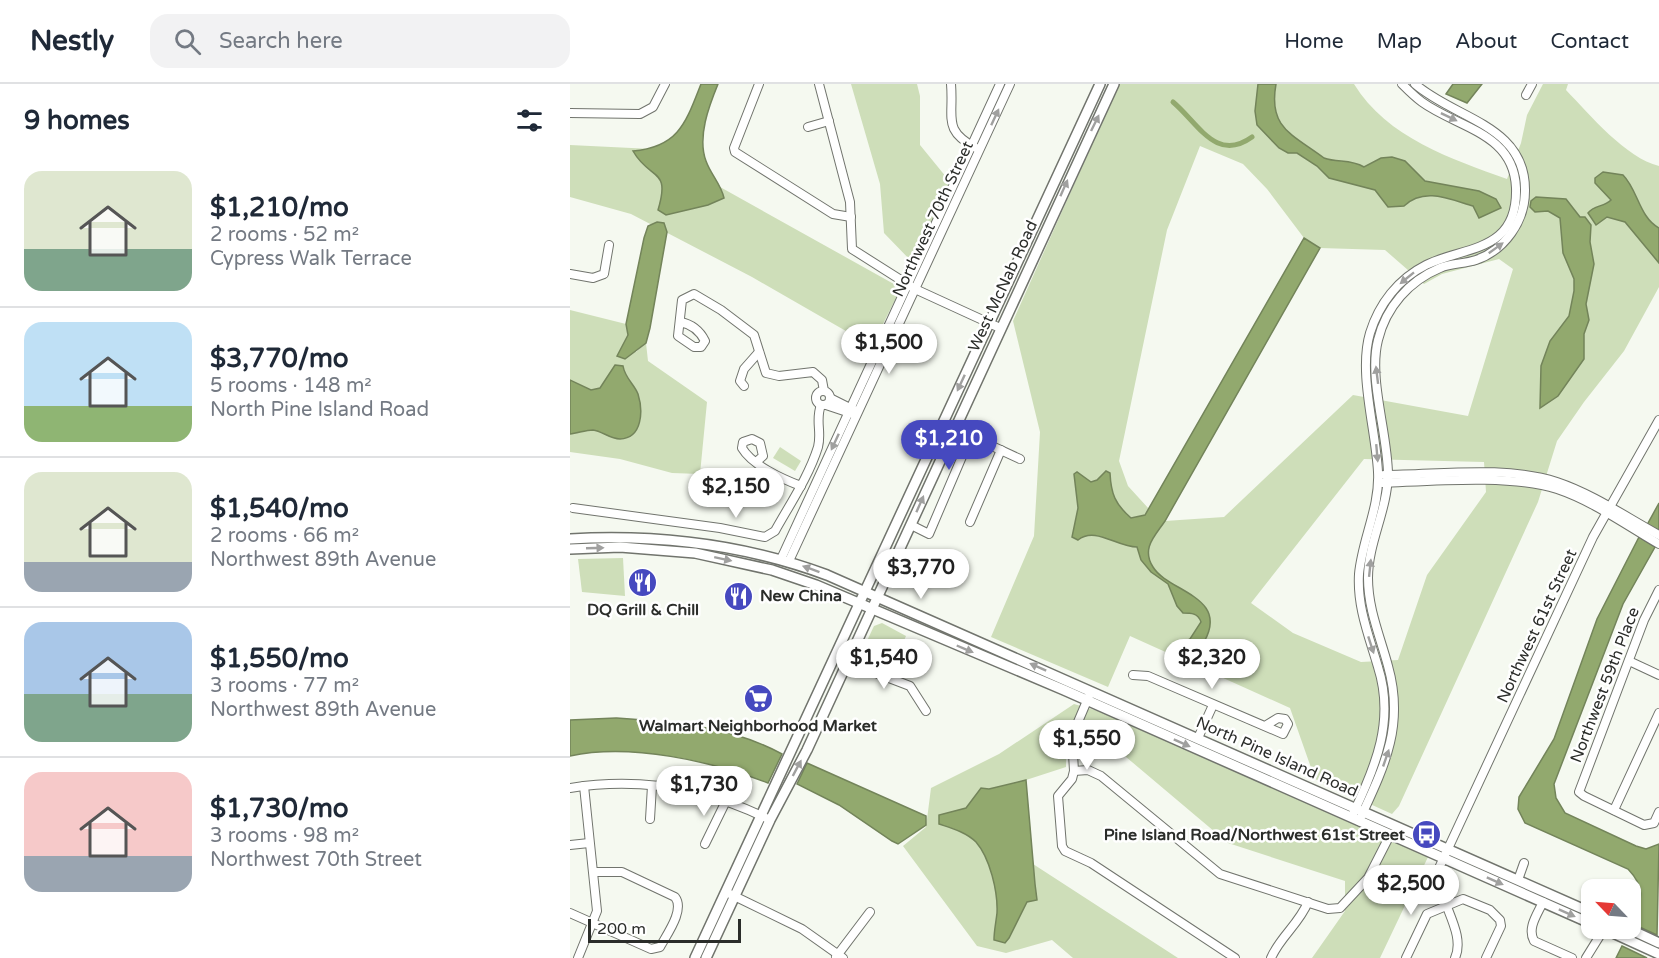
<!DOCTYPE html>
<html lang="en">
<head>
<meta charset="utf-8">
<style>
	:root { --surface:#fff; --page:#f2f2f3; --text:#1f2937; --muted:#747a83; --line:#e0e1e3; --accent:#4649bf }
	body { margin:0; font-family:"Varela Round",sans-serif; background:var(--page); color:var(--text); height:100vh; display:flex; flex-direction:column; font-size:22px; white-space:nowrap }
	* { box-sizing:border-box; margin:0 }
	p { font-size:20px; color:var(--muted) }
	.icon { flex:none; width:33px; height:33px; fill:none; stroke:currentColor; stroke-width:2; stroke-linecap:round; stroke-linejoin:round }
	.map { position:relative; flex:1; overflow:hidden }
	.panel { display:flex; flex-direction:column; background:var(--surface); width:570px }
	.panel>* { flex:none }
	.needle { width:39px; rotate:295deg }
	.fabs { position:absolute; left:1011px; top:795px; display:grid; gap:12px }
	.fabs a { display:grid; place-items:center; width:60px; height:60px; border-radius:12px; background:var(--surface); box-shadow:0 2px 4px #0004; font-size:30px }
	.scale { position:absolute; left:18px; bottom:15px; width:153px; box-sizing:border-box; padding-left:6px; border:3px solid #2b2d2a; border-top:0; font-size:16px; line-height:21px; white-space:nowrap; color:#2b2d2a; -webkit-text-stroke:4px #fff; paint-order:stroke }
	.price { position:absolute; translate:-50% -51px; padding:0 14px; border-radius:21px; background:#fff; color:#222; font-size:20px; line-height:39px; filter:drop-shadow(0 2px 3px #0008) }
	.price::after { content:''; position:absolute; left:50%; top:36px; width:18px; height:14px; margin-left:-9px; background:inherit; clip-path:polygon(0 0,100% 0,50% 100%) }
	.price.on { background:var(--accent); color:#fff }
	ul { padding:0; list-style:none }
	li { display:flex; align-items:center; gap:18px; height:150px; padding:0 24px }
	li+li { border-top:2px solid var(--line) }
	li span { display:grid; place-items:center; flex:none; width:168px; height:120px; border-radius:18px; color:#555 }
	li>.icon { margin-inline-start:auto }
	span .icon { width:72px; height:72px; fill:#fffc; stroke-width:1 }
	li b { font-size:26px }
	h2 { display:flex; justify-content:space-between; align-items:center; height:72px; padding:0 24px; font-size:26px }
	header { display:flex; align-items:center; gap:36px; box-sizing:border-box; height:84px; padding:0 30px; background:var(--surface); border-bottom:2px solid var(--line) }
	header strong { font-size:28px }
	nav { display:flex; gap:33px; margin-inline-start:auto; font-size:21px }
	.search { width:420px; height:54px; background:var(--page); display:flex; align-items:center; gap:15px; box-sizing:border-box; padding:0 21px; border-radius:18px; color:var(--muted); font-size:22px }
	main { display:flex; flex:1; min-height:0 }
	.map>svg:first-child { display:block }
</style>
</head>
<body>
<header>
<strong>Nestly</strong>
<div class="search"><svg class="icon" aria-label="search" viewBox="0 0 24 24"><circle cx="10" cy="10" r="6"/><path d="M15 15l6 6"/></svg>Search here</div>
<nav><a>Home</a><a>Map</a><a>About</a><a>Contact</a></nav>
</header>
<main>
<section class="panel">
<h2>9 homes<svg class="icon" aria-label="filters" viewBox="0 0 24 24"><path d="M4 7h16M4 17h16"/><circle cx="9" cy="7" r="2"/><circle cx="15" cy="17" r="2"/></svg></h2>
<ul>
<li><span style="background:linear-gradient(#dfe7d0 65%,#7fa58c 0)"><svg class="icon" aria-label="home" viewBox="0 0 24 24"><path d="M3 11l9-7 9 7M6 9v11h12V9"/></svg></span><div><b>$1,210/mo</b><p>2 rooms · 52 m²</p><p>Cypress Walk Terrace</p></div></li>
<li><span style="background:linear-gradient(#bfe0f5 70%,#8fb573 0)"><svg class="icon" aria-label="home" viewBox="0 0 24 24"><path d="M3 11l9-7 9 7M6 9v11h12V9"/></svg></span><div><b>$3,770/mo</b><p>5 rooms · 148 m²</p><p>North Pine Island Road</p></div></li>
<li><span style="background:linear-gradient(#dfe7d0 75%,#9aa5b1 0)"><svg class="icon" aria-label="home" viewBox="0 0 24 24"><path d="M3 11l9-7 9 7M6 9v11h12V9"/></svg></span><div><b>$1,540/mo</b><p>2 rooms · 66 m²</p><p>Northwest 89th Avenue</p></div></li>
<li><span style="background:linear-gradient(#a9c7e8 60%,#7fa58c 0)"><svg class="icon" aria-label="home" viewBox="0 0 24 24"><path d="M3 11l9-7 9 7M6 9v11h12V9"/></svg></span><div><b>$1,550/mo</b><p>3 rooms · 77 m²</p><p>Northwest 89th Avenue</p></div></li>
<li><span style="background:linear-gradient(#f6c9c9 70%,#9aa5b1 0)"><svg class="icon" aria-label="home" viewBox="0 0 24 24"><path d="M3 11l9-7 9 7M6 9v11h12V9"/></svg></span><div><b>$1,730/mo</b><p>3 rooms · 98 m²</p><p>Northwest 70th Street</p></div></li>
</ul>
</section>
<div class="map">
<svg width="1089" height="874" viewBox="0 0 1089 874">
	<rect width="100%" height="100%" fill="#f5f9f0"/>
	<g fill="#cedeb9" fill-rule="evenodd">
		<path d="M281,0H347L350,12V61L381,99L344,180L314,149L310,100Z"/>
		<path d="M549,0H784C817,54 882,75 937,95L951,59L957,31L973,0H998L996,6C1020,31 1056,74 1089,82V203L1054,267L1014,318L987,357L968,418L829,722L822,730L745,695L720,624L560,552L538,603L421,553L464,452L470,348L443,237ZM630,62L673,80L697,105L734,154L579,425L558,402L549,377L597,146ZM750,164L815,166L854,200L872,190L929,175L943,185L898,332L783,311L654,433L595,437ZM794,375L914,378L916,408L857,491L828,576L791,578L723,549L681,519Z"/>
		<path d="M0,61L82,65L331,204L302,262L182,193L61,130L0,113Z"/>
		<path d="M0,226L56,240L66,268L76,259L78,277L137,318L130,390L102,389L50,375L0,368Z"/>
		<path d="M210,363L231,377L225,387L203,374Z"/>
		<path d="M53,474L55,512L12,508L8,475Z"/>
		<path d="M312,539L336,552L320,588H315L288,576L304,542Z"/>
		<path d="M504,620L528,627L858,773L810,874H742L775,827V797L658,759L543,662L521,653L496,650V683L456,696L463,780L608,874H503L482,856L436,869L407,862L333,762L356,743L361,704L429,670Z"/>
	</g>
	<g fill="#92a96e" stroke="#73845a" stroke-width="1.5">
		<path d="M131,0H148C139,22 127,53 136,77C141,91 151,100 154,114L138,121L96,131L88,126C101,83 80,97 63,67C109,63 116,38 131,0Z"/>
		<path d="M688,0H706C698,44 722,50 754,74C768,79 780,75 794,83L811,74L822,73L835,77L855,97L909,107L926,115L931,124L909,134L903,122C879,115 854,103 834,122L818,123L805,106L759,94L747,82L727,69H718L709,64L687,41L685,27Z"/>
		<path d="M883,0H912L897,19L876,10Z"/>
		<path d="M1033,88L1053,91C1068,106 1069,133 1089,144V179L1055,138L1037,133L1026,141L1018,129C1024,121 1034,123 1041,116L1025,99V94Z"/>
		<path d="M966,113L996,115L1010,133H1015L1021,141L1020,158L1024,180L1016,220L1019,236L1014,250V275L988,312L970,324L971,282L980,257L999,232L1004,207V195L993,169L990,134L978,127L965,128L960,123L961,117Z"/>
		<path d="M87,138L94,139L97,148L80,244L76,259L55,275L47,272L58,251L56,240L74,154L78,142Z"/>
		<path d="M734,154L750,164L595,437C585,452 571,464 583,483C598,508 660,512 634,558C629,566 623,565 614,564L612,559L620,555L631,538C628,529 621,529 613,529L607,522L598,500L581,488L571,476L567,463C547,463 525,442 508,456L502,453L508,424L504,390L507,388L521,398L527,396L536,387L540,389C541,410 545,420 561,434L575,431Z"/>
		<path d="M45,281L53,282C55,294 64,300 68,310C73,326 73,354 50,355C40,355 32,347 23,346C16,346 8,349 0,350V296L21,306L30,304Z"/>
		<path d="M1089,419V447L1077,441Z"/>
		<path d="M1069,453L1085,463L1053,520L984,700L986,714L995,729L1066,762L1076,765L1089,760L1087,851L1063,840C1071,816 1077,805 1058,785L955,739L948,725L949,713L984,655L1027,535Z"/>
		<path d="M46,634C103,638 161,642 212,670L198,699C141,677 61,659 0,672V636Z"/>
		<path d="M237,679L356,732V741L328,760L322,757L269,721L227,700Z"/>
		<path d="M456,696L465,800L467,816L457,818L439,854L435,859L424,856C424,847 426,838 427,829C428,808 420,774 406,758C396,748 381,744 369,740V731L396,724L411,704L419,705Z"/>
		<path d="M1052,862L1077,874H1046Z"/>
	</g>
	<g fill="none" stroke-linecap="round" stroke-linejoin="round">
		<path stroke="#92a96e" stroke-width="5" d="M603,18C628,39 646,79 682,53"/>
		<defs>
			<g id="minor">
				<path d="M189,0L164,64L165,68L263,130L281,133"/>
				<path d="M249,0L280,118L282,165L345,205L430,244"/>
				<path d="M381,0C384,34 372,46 406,64"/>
				<path d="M956,11L962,0"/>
				<path d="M0,29L70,30L83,23L95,0"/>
				<path d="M238,43L259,37"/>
				<path d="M0,190L23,194L34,190L39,161"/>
				<path d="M110,238C121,240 130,247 135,257L131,263H124L108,252L112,216L124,210L151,226L184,251L196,289L209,292L243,288L252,296L254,307"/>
				<path d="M174,302L170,297L174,285L189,268"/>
				<circle cx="253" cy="314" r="7"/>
				<path d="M260,314L284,326"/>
				<path d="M256,321L283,330"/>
				<path d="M365,355L394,368"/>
				<path d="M186,378L193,372L190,359L182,355L173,358L172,364C182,381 212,395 231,402"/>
				<path d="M814,391C870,391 932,381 987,398C1023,410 1056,433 1089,451"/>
				<path d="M812,399C862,397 940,390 987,405C1023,417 1056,441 1089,460"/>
				<path d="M3,424L150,444L195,453L205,447C220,420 239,392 248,363C252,348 245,336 251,321"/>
				<path d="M400,438L431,366"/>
				<path d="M341,441L359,450L394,368L402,358L409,356L450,375"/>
				<path d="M211,475L430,0"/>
				<path d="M219,477L440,0"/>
				<path d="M1089,506L1074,536L1009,708L1014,712L1074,741L1084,739L1089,728"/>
				<path d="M1059,577L1089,591"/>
				<path d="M277,578L340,602L356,627"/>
				<path d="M563,591L578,592L713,650L718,640L715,635L708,634L695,642"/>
				<path d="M519,612L502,652L504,687L502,695L488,712L492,762L495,767L521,779L665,874"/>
				<path d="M628,654L643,621"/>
				<path d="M504,687L518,686L531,692L650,790L758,825L770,824L798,794L820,751"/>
				<path d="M0,704C68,693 134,704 196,734"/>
				<path d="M1044,726L1089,629"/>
				<path d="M783,730C806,682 825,636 808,583C799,552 787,523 789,490C792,456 810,423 808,388C806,346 788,289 800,249C809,220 828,195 856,181C894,162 948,169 946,104C944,49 888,44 852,18C845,13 838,6 832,0"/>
				<path d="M80,735L82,702"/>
				<path d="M789,737C814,683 835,642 818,582C810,552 798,525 798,494C798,459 817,427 818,391C818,350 798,295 808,256C816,223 839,197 870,184C881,179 894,180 906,176C935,166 955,137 955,107C956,41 885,35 845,0"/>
				<path d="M135,760L156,717"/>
				<path d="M0,761L19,759"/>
				<path d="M948,796L954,779"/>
				<path d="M160,810L232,845L273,874"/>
				<path d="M973,818C967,831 957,844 964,857L1002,874"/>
				<path d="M0,829L81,865L90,863C97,850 115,826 105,813L52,788H24"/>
				<path d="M266,873L300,828"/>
				<path d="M8,874L27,827L14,702"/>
				<path d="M701,874C710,853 729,840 738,818"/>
				<path d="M836,874L857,830L893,815L920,826L930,836L931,842L916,874"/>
				<path d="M885,874C897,847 865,815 869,784L1023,453L1089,336"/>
				<path d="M1016,874L1034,845"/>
			</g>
			<g id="major">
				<path d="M0,455C89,450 173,460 257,491L1022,829"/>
				<path d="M0,465L50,463L125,469L202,486L246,501L494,606L1022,840"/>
				<path d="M1032,844L1089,870"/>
				<path d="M1057,844L1089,859"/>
				<path d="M125,874L530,0"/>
				<path d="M136,874L200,736L237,666L544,0"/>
			</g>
		</defs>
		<use href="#minor" stroke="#71746d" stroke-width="10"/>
		<use href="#major" stroke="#71746d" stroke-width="12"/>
		<use href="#minor" stroke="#fff" stroke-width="8"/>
		<use href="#major" stroke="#fff" stroke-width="9"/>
	</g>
	<defs><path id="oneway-solid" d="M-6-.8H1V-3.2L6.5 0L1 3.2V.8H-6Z" transform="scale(1.5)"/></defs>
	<g fill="#a0a09f">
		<use href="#oneway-solid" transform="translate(425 33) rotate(-65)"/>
		<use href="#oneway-solid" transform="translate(879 33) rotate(26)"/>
		<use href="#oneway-solid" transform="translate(525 39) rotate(-64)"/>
		<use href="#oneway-solid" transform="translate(494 104) rotate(-66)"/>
		<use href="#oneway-solid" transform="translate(926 164) rotate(-36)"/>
		<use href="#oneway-solid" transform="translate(837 194) rotate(141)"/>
		<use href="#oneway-solid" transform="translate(807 291) rotate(-97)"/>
		<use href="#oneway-solid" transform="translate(391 299) rotate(115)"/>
		<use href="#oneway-solid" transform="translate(265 358) rotate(115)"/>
		<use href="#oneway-solid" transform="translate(807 369) rotate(85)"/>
		<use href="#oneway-solid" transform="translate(350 420) rotate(-66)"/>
		<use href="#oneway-solid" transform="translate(25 464) rotate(-2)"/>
		<use href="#oneway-solid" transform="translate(153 475) rotate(12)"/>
		<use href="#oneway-solid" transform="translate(800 484) rotate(-84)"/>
		<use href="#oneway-solid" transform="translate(241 485) rotate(-160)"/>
		<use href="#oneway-solid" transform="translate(801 561) rotate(72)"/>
		<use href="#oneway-solid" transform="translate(395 565) rotate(23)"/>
		<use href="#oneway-solid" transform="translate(468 583) rotate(-156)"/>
		<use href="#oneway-solid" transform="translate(612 659) rotate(24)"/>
		<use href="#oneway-solid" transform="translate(816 674) rotate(-71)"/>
		<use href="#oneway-solid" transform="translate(227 684) rotate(-62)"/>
		<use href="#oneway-solid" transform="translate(925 797) rotate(24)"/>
		<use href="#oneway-solid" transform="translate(997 829) rotate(24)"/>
	</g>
	<defs>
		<symbol id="restaurant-disc" viewBox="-11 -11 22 22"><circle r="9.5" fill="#4649bf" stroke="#fff"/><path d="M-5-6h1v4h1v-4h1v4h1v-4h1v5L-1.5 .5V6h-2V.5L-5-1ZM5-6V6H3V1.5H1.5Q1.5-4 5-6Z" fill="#fff"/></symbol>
		<symbol id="supermarket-disc" viewBox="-11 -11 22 22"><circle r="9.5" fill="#4649bf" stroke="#fff"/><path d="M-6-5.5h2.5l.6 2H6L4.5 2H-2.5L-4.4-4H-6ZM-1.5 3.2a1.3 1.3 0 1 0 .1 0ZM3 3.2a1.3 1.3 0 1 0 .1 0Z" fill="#fff"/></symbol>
		<symbol id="bus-disc" viewBox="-11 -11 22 22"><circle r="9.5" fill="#4649bf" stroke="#fff"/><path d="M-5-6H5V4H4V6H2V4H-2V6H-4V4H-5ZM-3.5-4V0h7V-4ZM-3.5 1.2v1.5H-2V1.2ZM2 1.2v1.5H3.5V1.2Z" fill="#fff"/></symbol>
	</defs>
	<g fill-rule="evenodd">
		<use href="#restaurant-disc" x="56" y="482" width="33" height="33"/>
		<use href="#restaurant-disc" x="152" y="496" width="33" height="33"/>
		<use href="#supermarket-disc" x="172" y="598" width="33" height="33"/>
		<use href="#bus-disc" x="840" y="734" width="33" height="33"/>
	</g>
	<g text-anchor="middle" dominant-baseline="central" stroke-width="5" stroke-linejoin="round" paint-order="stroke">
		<g font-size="16" fill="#2b2d2a" stroke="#fff">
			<text transform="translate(363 135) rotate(-65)">Northwest 70th Street</text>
			<text transform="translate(433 202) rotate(-65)">West McNab Road</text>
			<text transform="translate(967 542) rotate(-65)">Northwest 61st Street</text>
			<text transform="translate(1035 601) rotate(-69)">Northwest 59th Place</text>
			<text transform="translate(707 673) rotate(24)">North Pine Island Road</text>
		</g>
		<g font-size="16" font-weight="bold" fill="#2b2d2a" stroke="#fff">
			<text x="190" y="512" text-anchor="start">New China</text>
			<text x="73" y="526">DQ Grill &amp; Chill</text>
			<text x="188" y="642">Walmart Neighborhood Market</text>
			<text x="835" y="751" text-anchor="end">Pine Island Road/Northwest 61st Street</text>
		</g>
	</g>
</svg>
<div class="fabs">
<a><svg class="needle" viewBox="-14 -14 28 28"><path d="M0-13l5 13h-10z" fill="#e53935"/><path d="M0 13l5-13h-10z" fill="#747a83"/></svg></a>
</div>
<div class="scale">200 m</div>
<b class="price" style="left:319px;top:291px">$1,500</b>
<b class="price on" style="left:379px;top:387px">$1,210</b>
<b class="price" style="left:166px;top:435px">$2,150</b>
<b class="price" style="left:351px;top:516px">$3,770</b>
<b class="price" style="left:314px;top:606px">$1,540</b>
<b class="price" style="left:642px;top:606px">$2,320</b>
<b class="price" style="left:517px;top:687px">$1,550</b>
<b class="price" style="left:134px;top:733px">$1,730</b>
<b class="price" style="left:841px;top:832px">$2,500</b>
</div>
</main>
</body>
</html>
